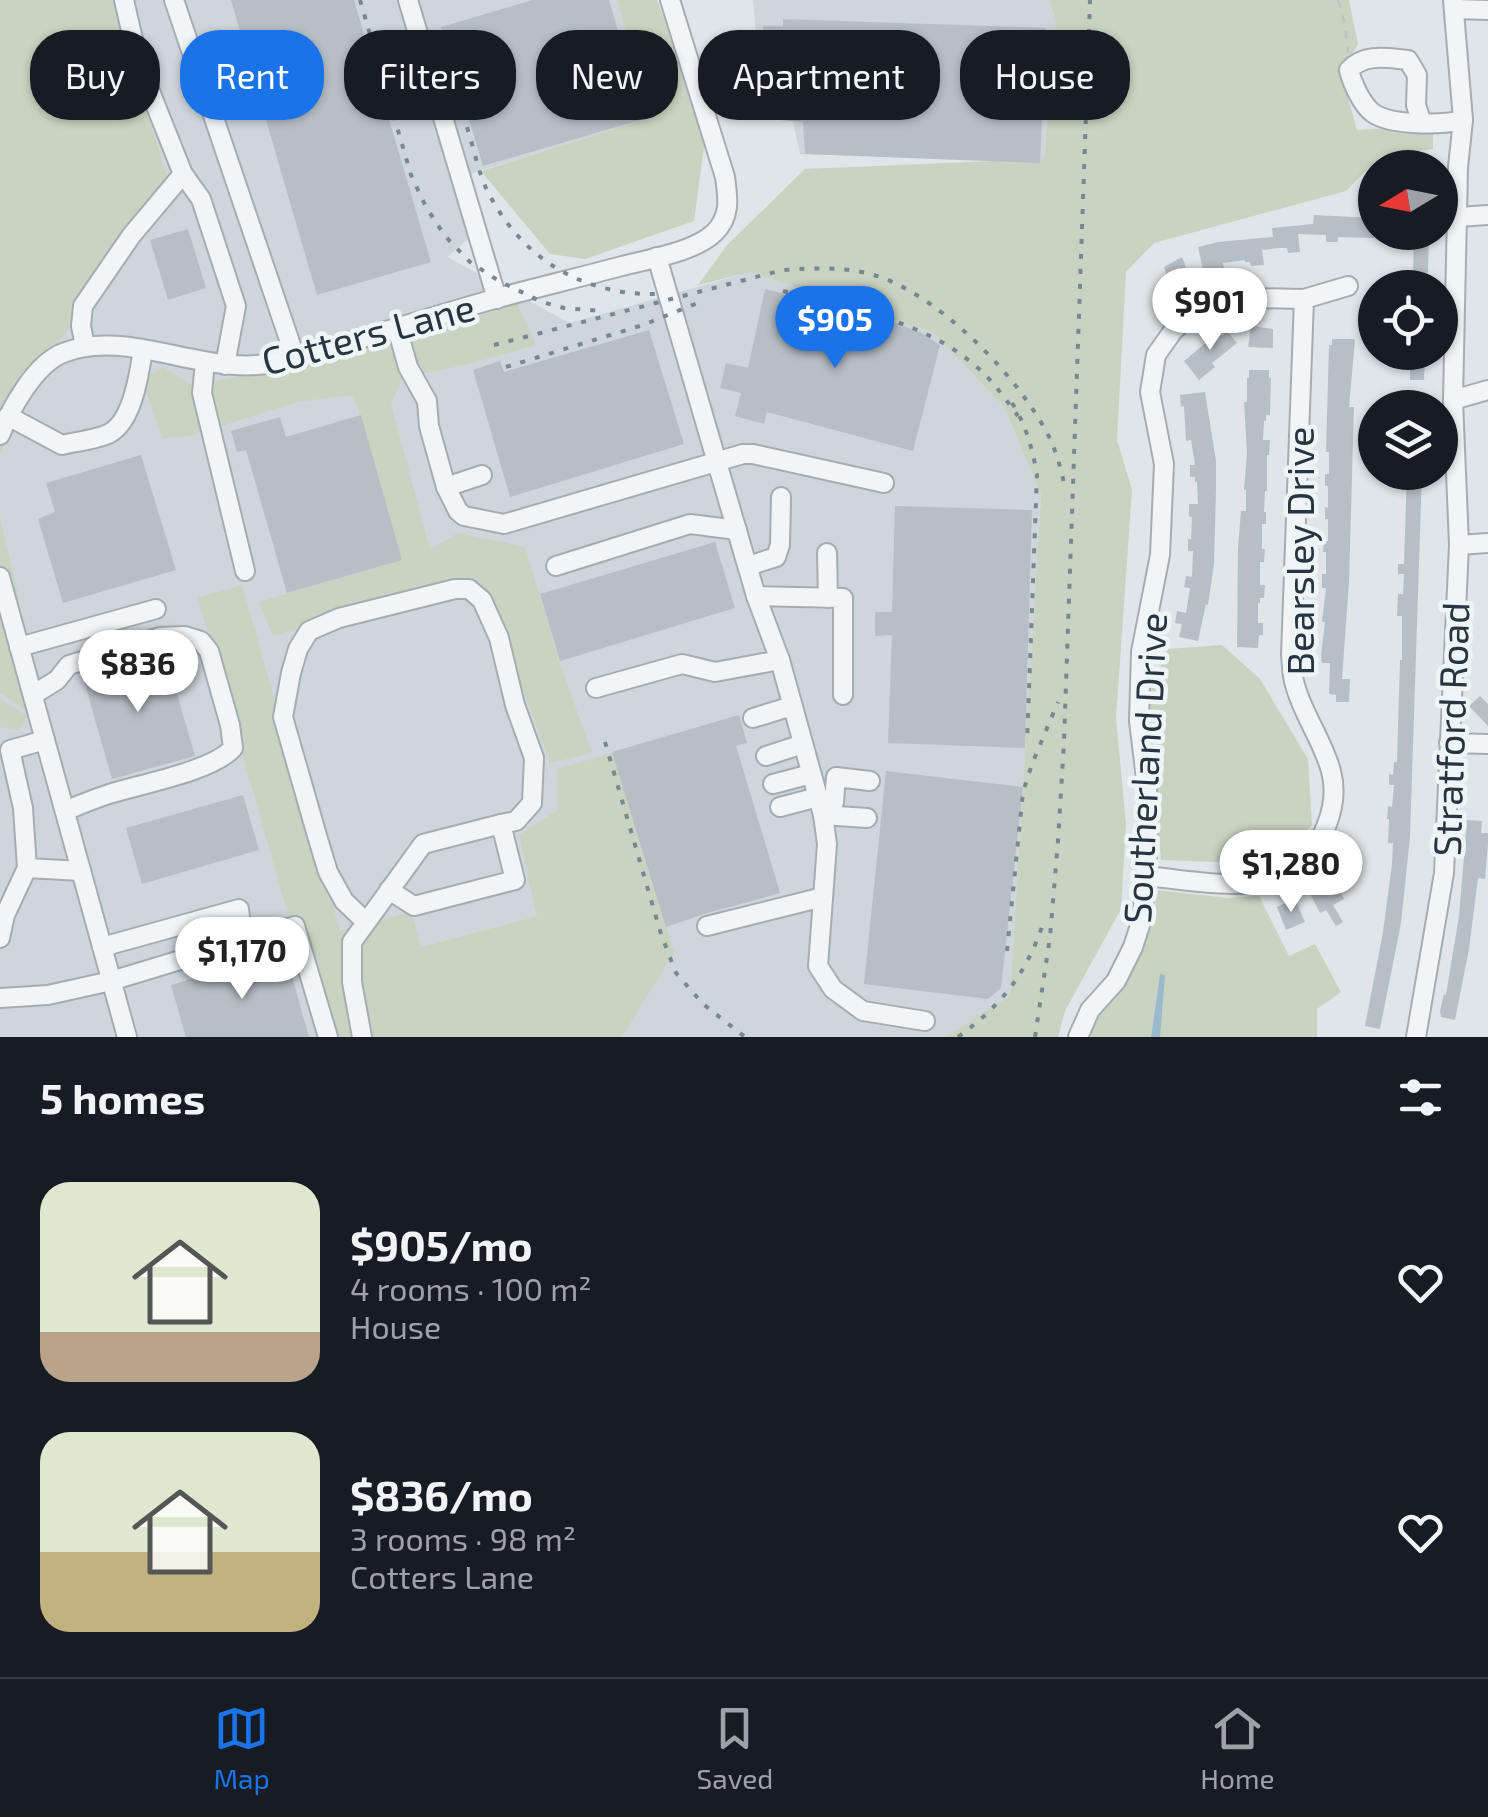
<!DOCTYPE html>
<html lang="en">
<head>
<meta charset="utf-8">
<style>
	:root { --surface:#171b24; --page:#20242c; --text:#f1f3f6; --muted:#9ea1a6; --line:#363941; --accent:#1a73e8 }
	body { margin:0; font-family:"Exo 2",sans-serif; background:var(--page); color:var(--text); height:100vh; display:flex; flex-direction:column; font-size:38px; white-space:nowrap }
	* { box-sizing:border-box; margin:0 }
	p { font-size:32px; color:var(--muted) }
	.icon { flex:none; width:55px; height:55px; fill:none; stroke:currentColor; stroke-width:2; stroke-linecap:round; stroke-linejoin:round }
	.map { position:relative; height:1037px; overflow:hidden }
	.side { display:flex; flex-direction:column; background:var(--surface); flex:1 }
	.side>* { flex:none }
	.top-card { position:absolute; left:30px; top:30px; width:1430px; height:90px; display:flex; gap:20px }
	.needle { width:65px; rotate:260deg }
	.tools { position:absolute; left:1358px; top:150px; display:grid; gap:20px }
	.tools a { display:grid; place-items:center; width:100px; height:100px; border-radius:50%; background:var(--surface); box-shadow:0 2px 8px #0004; font-size:50px }
	.price { position:absolute; translate:-50% -85px; padding:0 22px; border-radius:35px; background:#fff; color:#222; font-size:32px; line-height:65px; filter:drop-shadow(0 2px 5px #0008) }
	.price::after { content:''; position:absolute; left:50%; top:60px; width:30px; height:22px; margin-left:-15px; background:inherit; clip-path:polygon(0 0,100% 0,50% 100%) }
	.price.active { background:var(--accent); color:#fff }
	ul { padding:0; list-style:none }
	li { display:flex; align-items:center; gap:30px; height:250px; padding:0 40px }
	li span { display:grid; place-items:center; flex:none; width:280px; height:200px; border-radius:30px; color:#555 }
	li>.icon { margin-inline-start:auto }
	span .icon { width:120px; height:120px; fill:#fffc; stroke-width:1 }
	li b { font-size:42px }
	h2 { display:flex; justify-content:space-between; align-items:center; height:120px; padding:0 40px; font-size:42px }
	.pill { padding:0 35px; border-radius:40px; background:var(--surface); box-shadow:0 2px 8px #0004; font-size:35px; line-height:90px }
	.pill.active { background:var(--accent); color:#fff }
	.menu { display:flex; justify-content:space-around; align-items:center; height:140px; border-top:2px solid var(--line); background:var(--surface); font-size:28px; color:var(--muted) }
	.menu a { display:grid; justify-items:center; gap:5px }
	.menu .active { color:var(--accent) }
	.map>svg:first-child { display:block }
</style>
</head>
<body>
<div class="map">
<svg width="1488" height="1037" viewBox="0 0 1488 1037">
	<rect width="100%" height="100%" fill="#e0e5e9"/>
	<g fill="#ced5db">
		<path d="M113,0H617L651,118L457,178L473,235L447,257L570,323L750,272L934,333L1004,407L1041,495L1010,997L945,1037H622L634,1014L558,810L537,916L421,947L339,931L241,585L323,1037H0V693L46,722L0,515V455L28,384L171,189Z"/>
		<path d="M753,0H1049L1056,22L1044,159L800,154L780,60L758,58Z"/>
	</g>
	<g fill="#c9d3c1">
		<path d="M0,0H113L171,189L28,384L0,455Z"/>
		<path d="M617,0H657L706,132L694,221L585,259L550,254L481,171L650,118Z"/>
		<path d="M1049,0H1349L1358,44L1341,73L1357,130L1433,125V149L1381,156L1346,191L1154,243L1126,272L1117,440L1132,490L1116,718L1126,824L1121,909L1065,1011L1058,1037H945L1010,996L1041,495L1004,407L934,333L750,272L698,285L728,244L805,169L1044,159L1056,22Z"/>
		<path d="M517,303L536,345L469,364L402,378L391,404L430,550L458,533L525,547L559,661L592,753L550,763L495,612L478,578L433,586L273,636L259,602L402,560L361,416L352,395L297,402L192,435L163,439L142,380L163,367L194,387L321,355L412,339Z"/>
		<path d="M0,515L47,724L0,693Z"/>
		<path d="M242,585L340,931L411,912L421,947L537,916L519,835L558,810L557,769L613,753L674,952L622,1037H323L198,598Z"/>
		<path d="M1222,645L1260,679L1308,759L1312,825L1272,864L1161,860L1148,697L1168,649Z"/>
		<path d="M0,699L27,716L19,730L0,727Z"/>
		<path d="M1156,890L1229,898L1259,896L1289,956L1315,944L1341,992L1317,1009V1037H1160V975L1151,1037H1088L1091,1026L1124,987L1155,915Z"/>
	</g>
	<path fill="#9ab9ca" d="M1160,974L1165,975L1160,1037H1151Z"/>
	<g fill="#b7bfc6">
		<path d="M231,0H354L431,262L317,295Z"/>
		<path d="M533,0H609L644,119L483,166L441,27Z"/>
		<path d="M783,19L1046,28L1040,163L805,154L803,122L780,120L782,63L764,62L763,26H783Z"/>
		<path d="M1314,215L1374,218V238L1338,237V242H1326V235L1298,234L1300,252L1288,253L1287,248H1280L1262,250L1264,265L1251,266L1250,262H1245V260L1223,263L1224,269L1204,274L1198,247L1218,242L1273,237L1272,228L1313,224Z"/>
		<path d="M188,229L206,288L168,300L150,240Z"/>
		<path d="M1414,232H1429L1428,273L1413,272Z"/>
		<path d="M1182,257L1191,280L1171,286L1164,267Z"/>
		<path d="M765,289L896,323L920,332L940,345L913,451L767,412L764,424L735,416L741,393L720,388L726,363L748,368Z"/>
		<path d="M1251,326L1273,329V348L1248,347Z"/>
		<path d="M1216,329L1222,336L1227,331L1237,343L1212,363L1215,367L1199,380L1184,361L1208,341L1206,338Z"/>
		<path d="M649,330L684,444L510,497L473,370L500,361L504,372Z"/>
		<path d="M1332,339H1355L1349,407H1354L1349,582L1342,679H1350L1349,702H1336V695L1329,694L1330,663H1322L1321,655L1325,622H1322L1326,588H1322V574H1326V552H1323L1324,541H1328V519H1325V507L1328,508V486H1325V474H1329V452H1326L1329,345H1332Z"/>
		<path d="M1410,362H1425L1424,380H1410Z"/>
		<path d="M1249,370H1269V378H1271L1270,415H1266V421H1264L1263,440H1270L1269,455H1267V491H1265L1264,512H1266V524H1262V549H1265L1264,562H1260V585H1265L1264,598H1260V603H1258V623H1263V635H1259L1258,648L1237,647L1238,548L1241,511H1246V490H1244L1247,453L1244,402H1247V378H1249Z"/>
		<path d="M1205,392L1216,461V490L1214,564L1208,605L1206,604L1198,641L1179,637L1182,624L1175,623L1177,611L1186,613L1190,588L1184,587L1186,576L1192,577L1193,551H1188V539H1191L1192,517L1189,516V504H1198L1197,482H1195V477H1190V465H1195L1191,440L1186,441L1184,406L1181,407L1180,395Z"/>
		<path d="M361,415L402,560L287,593L246,450L237,452L231,431L280,417L286,437Z"/>
		<path d="M141,455L176,570L63,603L38,519L55,512L46,483Z"/>
		<path d="M1407,472H1422L1410,837L1401,923L1380,1029L1365,1026L1383,932L1392,864L1393,843H1388L1389,819H1387L1388,806L1392,807L1394,785H1389V774L1393,775L1394,762H1397L1400,660H1402V616H1397L1398,594H1403L1404,574H1398V564H1404Z"/>
		<path d="M895,506L1032,510L1025,748L888,743L892,635L875,636V612H892Z"/>
		<path d="M715,542L735,608L560,661L540,594Z"/>
		<path d="M164,649L195,756L112,779L82,674Z"/>
		<path d="M1480,696L1488,704V726L1469,706Z"/>
		<path d="M739,715L747,743L736,746L780,893L704,914L666,927L612,752Z"/>
		<path d="M886,771L1023,787L1001,988L988,999L864,984Z"/>
		<path d="M243,795L259,850L142,884L126,828Z"/>
		<path d="M1467,820L1482,821L1481,833H1488V844L1485,879L1478,878L1469,949L1455,1020L1441,1017L1440,1011L1444,994L1446,995L1459,916Z"/>
		<path d="M1339,868L1346,882L1338,887L1344,899L1333,905L1343,922L1336,926L1326,910L1320,913L1308,890L1332,877L1330,873Z"/>
		<path d="M1295,899L1305,922L1286,930L1277,907Z"/>
		<path d="M285,952L309,1037H186L171,985Z"/>
	</g>
	<g fill="none" stroke-linecap="round" stroke-linejoin="round">
		<defs>
			<g id="minor">
				<path d="M124,0L138,61L183,174L201,199L236,306L225,365"/>
				<path d="M174,0L295,357"/>
				<path d="M408,0L497,299"/>
				<path d="M1455,9L1488,10"/>
				<path d="M1422,123L1416,105L1417,75L1408,60C1387,58 1364,53 1349,70C1352,83 1362,105 1373,113C1392,126 1442,125 1463,120"/>
				<path d="M1458,217L1488,215"/>
				<path d="M657,257L756,596L780,660L823,815L827,844L818,966L833,989L863,1011L925,1021"/>
				<path d="M397,328L408,367L427,401L429,426L446,487L458,511L464,516L504,524L743,454H753L884,483"/>
				<path d="M85,346L81,326L83,306L131,236L183,174"/>
				<path d="M205,362L202,393L245,571"/>
				<path d="M1453,400L1488,390"/>
				<path d="M8,416L62,445C74,442 100,439 110,433C133,420 139,374 143,350"/>
				<path d="M0,435C11,408 35,364 63,353C121,329 194,370 257,365C284,363 312,352 338,345C391,330 444,313 498,298C539,287 581,277 622,266C649,259 694,252 714,233C731,217 728,198 725,177L670,0"/>
				<path d="M446,487L482,475"/>
				<path d="M1459,545L1488,543"/>
				<path d="M827,553L828,598"/>
				<path d="M556,566L690,524L737,530"/>
				<path d="M748,566L776,557L780,545L781,497"/>
				<path d="M0,577L127,1037"/>
				<path d="M756,596L843,598V695"/>
				<path d="M19,647L156,609"/>
				<path d="M596,688L682,664L715,672L780,660"/>
				<path d="M33,695L57,680L69,665L160,637L185,636L201,641L209,651L230,725L233,748C213,771 141,784 109,794C94,799 79,805 65,811"/>
				<path d="M753,718L792,706"/>
				<path d="M45,740L10,750L23,808L27,868L81,871"/>
				<path d="M1449,743L1488,744"/>
				<path d="M766,756L803,744"/>
				<path d="M773,784L811,774"/>
				<path d="M819,802H834L836,777L870,781"/>
				<path d="M780,807L818,797"/>
				<path d="M823,815L867,818"/>
				<path d="M1145,876C1212,882 1299,906 1327,824C1334,806 1336,790 1331,771C1323,741 1303,715 1295,685C1292,676 1292,665 1291,655L1304,299"/>
				<path d="M366,922L344,901L328,872L318,839L283,717L291,673L298,649L309,631L339,618L455,589H469L482,600L499,638L515,705L534,758L532,803L516,821L501,824"/>
				<path d="M707,926L823,897"/>
				<path d="M0,938L5,915L27,868"/>
				<path d="M243,941L295,926L328,1037"/>
				<path d="M0,998L48,995L111,981L243,941L239,909L102,947"/>
				<path d="M362,1037L352,982V942L423,844L501,824L515,880L414,906L389,890"/>
				<path d="M1078,1037L1090,1010L1116,981L1133,947L1145,910L1143,908L1148,839L1147,786L1139,721L1141,652L1160,555L1164,464L1150,392L1156,355L1173,331L1194,311L1219,302L1252,298L1304,299L1348,286"/>
				<path d="M1416,1037L1444,873L1459,545L1453,400L1458,167L1463,120L1453,0"/>
			</g>
		</defs>
		<use href="#minor" stroke="#a5adb3" stroke-width="22"/>
		<path stroke="#bdc3c8" stroke-width="2.5" stroke-dasharray="8 8" stroke-linecap="butt" d="M1338,0L1345,24L1348,52"/>
		<use href="#minor" stroke="#f2f5f7" stroke-width="18"/>
		<g stroke="#798793" stroke-width="4" stroke-dasharray="5 10" stroke-linecap="butt">
			<path d="M360,0L411,175L426,207L445,236L470,262L499,281L542,302L564,308L602,311"/>
			<path d="M441,41C451,73 460,105 470,137C475,154 479,173 486,188C520,258 582,296 659,294"/>
			<path d="M783,291C850,308 924,320 978,368C994,382 1006,400 1018,416"/>
			<path d="M494,345L783,270C817,268 850,266 883,278C946,302 1024,382 1052,443C1058,458 1062,473 1065,488"/>
			<path d="M506,367L643,325L700,302"/>
			<path d="M1012,403C1026,425 1032,448 1037,474L1027,743"/>
			<path d="M605,742L661,934L676,973L703,1004L745,1037"/>
			<path d="M1007,951L1023,792L1032,764L1058,702"/>
			<path d="M958,1037C1001,1006 1026,974 1043,924"/>
			<path d="M1035,1037L1050,937L1058,841L1064,742L1090,0"/>
		</g>
	</g>
	<g text-anchor="middle" dominant-baseline="central" stroke-width="9" stroke-linejoin="round" paint-order="stroke">
		<g font-size="38" fill="#283541" stroke="#eff4f6">
			<text transform="translate(368 333) rotate(-15)">Cotters Lane</text>
			<text transform="translate(1299 551) rotate(-90)">Bearsley Drive</text>
			<text transform="translate(1450 729) rotate(-88)">Stratford Road</text>
			<text transform="translate(1144 768) rotate(-87)">Southerland Drive</text>
		</g>
	</g>
</svg>
<div class="tools">
<a><svg class="needle" viewBox="-14 -14 28 28"><path d="M0-13l5 13h-10z" fill="#e53935"/><path d="M0 13l5-13h-10z" fill="#9ea1a6"/></svg></a>
<a><svg class="icon" aria-label="locate" viewBox="0 0 24 24"><circle cx="12" cy="12" r="6"/><path d="M12 2v4M12 18v4M2 12h4M18 12h4"/></svg></a>
<a><svg class="icon" aria-label="layers" viewBox="0 0 24 24"><path d="M12 4l9 5-9 5-9-5zM3 14l9 5 9-5"/></svg></a>
</div>
<b class="price" style="left:1210px;top:353px">$901</b>
<b class="price active" style="left:835px;top:371px">$905</b>
<b class="price" style="left:138px;top:715px">$836</b>
<b class="price" style="left:1291px;top:915px">$1,280</b>
<b class="price" style="left:242px;top:1002px">$1,170</b>
<div class="top-card">
<a class="pill">Buy</a>
<a class="pill active">Rent</a>
<a class="pill">Filters</a>
<a class="pill">New</a>
<a class="pill">Apartment</a>
<a class="pill">House</a>
</div>
</div>
<section class="side">
<h2>5 homes<svg class="icon" aria-label="filters" viewBox="0 0 24 24"><path d="M4 7h16M4 17h16"/><circle cx="9" cy="7" r="2"/><circle cx="15" cy="17" r="2"/></svg></h2>
<ul>
<li><span style="background:linear-gradient(#dfe7d0 75%,#b9a48a 0)"><svg class="icon" aria-label="home" viewBox="0 0 24 24"><path d="M3 11l9-7 9 7M6 9v11h12V9"/></svg></span><div><b>$905/mo</b><p>4 rooms · 100 m²</p><p>House</p></div><svg class="icon" aria-label="heart" viewBox="0 0 24 24"><path d="M12 20l-8-8c-3-5 5-10 8-4 3-6 11-1 8 4z"/></svg></li>
<li><span style="background:linear-gradient(#dfe7d0 60%,#c2b280 0)"><svg class="icon" aria-label="home" viewBox="0 0 24 24"><path d="M3 11l9-7 9 7M6 9v11h12V9"/></svg></span><div><b>$836/mo</b><p>3 rooms · 98 m²</p><p>Cotters Lane</p></div><svg class="icon" aria-label="heart" viewBox="0 0 24 24"><path d="M12 20l-8-8c-3-5 5-10 8-4 3-6 11-1 8 4z"/></svg></li>
</ul>
</section>
<nav class="menu">
<a class="active"><svg class="icon" aria-label="map" viewBox="0 0 24 24"><path d="M3 6l6-2 6 2 6-2v14l-6 2-6-2-6 2zM9 4v14M15 6v14"/></svg>Map</a>
<a><svg class="icon" aria-label="saved" viewBox="0 0 24 24"><path d="M7 4h10v16l-5-4-5 4z"/></svg>Saved</a>
<a><svg class="icon" aria-label="home" viewBox="0 0 24 24"><path d="M3 11l9-7 9 7M6 9v11h12V9"/></svg>Home</a>
</nav>
</body>
</html>
